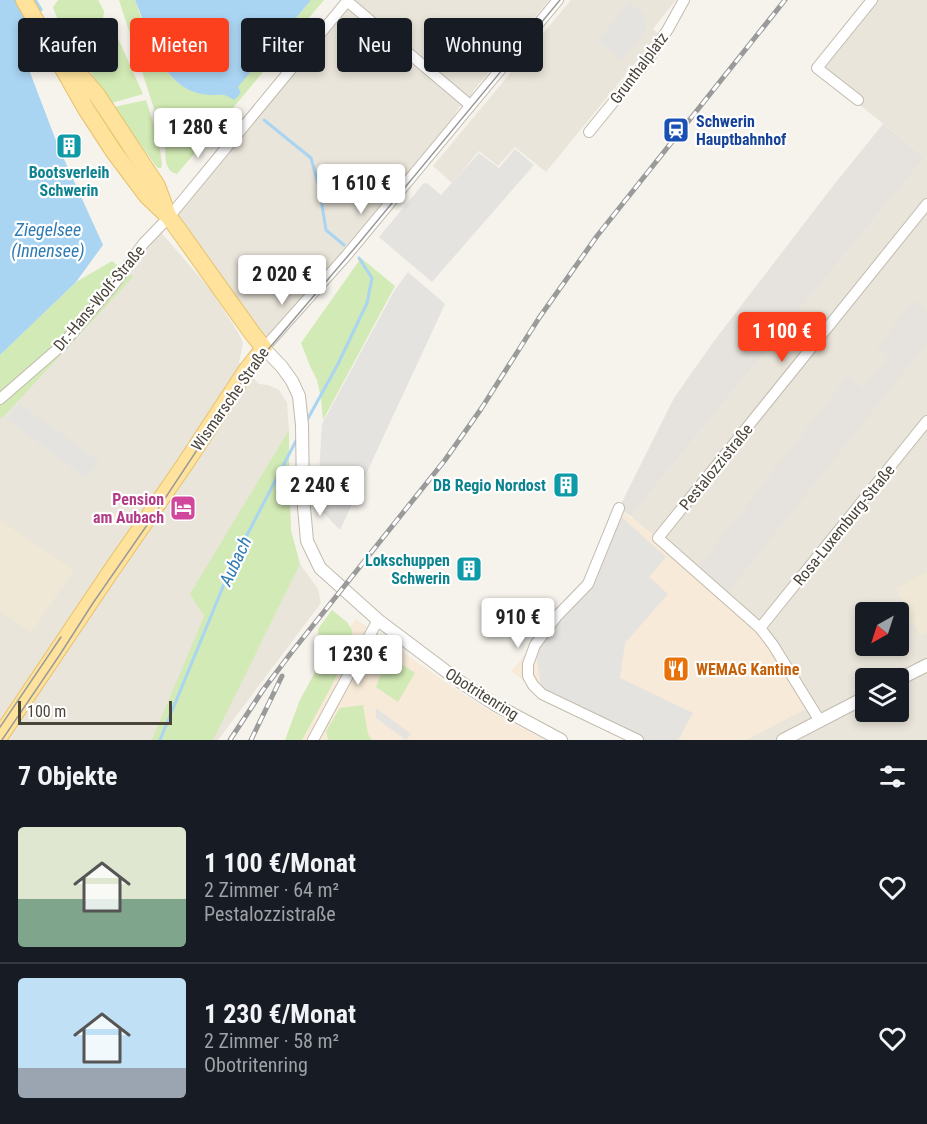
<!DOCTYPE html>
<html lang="de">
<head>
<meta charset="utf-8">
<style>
	:root { --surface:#171b24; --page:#20242c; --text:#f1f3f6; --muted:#9ea1a6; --line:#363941; --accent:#fc3f1d }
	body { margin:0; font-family:"Roboto Condensed",sans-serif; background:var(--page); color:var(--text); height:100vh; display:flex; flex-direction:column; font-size:22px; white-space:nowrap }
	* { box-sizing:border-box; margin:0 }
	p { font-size:20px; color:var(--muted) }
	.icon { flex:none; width:33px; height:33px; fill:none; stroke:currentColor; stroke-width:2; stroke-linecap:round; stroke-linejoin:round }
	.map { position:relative; height:740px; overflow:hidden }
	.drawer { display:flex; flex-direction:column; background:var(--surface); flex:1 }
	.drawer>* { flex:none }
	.guide { position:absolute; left:18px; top:18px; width:600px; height:54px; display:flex; gap:12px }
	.needle { width:39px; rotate:219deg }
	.fabs { position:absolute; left:855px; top:602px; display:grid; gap:12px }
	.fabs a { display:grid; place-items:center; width:54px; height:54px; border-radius:6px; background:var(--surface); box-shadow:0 3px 9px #0003; font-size:30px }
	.scale { position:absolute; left:18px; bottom:15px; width:154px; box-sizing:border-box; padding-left:6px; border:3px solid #4b4439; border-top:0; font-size:16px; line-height:21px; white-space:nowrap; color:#4b4439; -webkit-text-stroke:4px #fff; paint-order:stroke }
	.price { position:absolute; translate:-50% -51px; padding:0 14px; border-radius:6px; background:#fff; color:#222; font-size:20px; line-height:39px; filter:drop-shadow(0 2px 3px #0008) }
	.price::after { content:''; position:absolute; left:50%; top:36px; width:18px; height:14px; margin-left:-9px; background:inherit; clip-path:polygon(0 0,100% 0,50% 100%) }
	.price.current { background:var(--accent); color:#fff }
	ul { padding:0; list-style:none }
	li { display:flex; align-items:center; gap:18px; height:150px; padding:0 18px }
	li+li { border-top:2px solid var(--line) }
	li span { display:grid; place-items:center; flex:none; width:168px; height:120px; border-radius:6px; color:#555 }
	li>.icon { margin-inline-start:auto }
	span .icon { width:72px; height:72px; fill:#fffc; stroke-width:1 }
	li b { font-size:26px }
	h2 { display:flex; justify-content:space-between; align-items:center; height:72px; padding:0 18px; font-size:26px }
	.tag { padding:0 21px; border-radius:6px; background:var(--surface); box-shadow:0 3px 9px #0003; font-size:21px; line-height:54px }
	.tag.current { background:var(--accent); color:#fff }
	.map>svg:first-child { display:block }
</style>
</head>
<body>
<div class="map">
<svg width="927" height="740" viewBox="0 0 927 740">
	<rect width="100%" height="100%" fill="#f6f3ec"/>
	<g fill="#eae5da" fill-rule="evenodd">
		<path d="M348,0H549L474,90L468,104L459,107L434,149L264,348L169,217Z"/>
		<path d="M571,0H676L653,29L659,34L546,172L515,147L498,166L479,151L452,183L433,166Z"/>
		<path d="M865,0H927V740H746L810,706L631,516L925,157L812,67ZM866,612H898V645H866ZM866,678H898V711H866Z"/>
		<path d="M158,229L210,289L238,332L243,343L239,362L259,384L268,385L279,390L287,403L289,430V481L291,531L300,564L318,589L321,603L218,740H0V399Z"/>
	</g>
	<g fill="#f7ead8">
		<path d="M619,508L658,538L760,628L811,706L746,740H638L542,694L511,671L588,584Z"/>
		<path d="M356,619L454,688L488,710L545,740H285L300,700L318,667Z"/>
	</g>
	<g fill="#e6e2dd">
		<path d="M883,124L925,157L631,516L619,508L674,398L714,341L833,186Z"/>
		<path d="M914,301L927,311V343L724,597L695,571L848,376L863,388L889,356L877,347Z"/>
	</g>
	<g fill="#efe8d6">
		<path d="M0,520L74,570L31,633L0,611Z"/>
		<path d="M927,572V633L920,636L896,588Z"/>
	</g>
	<g fill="#d2eab5">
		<path d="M58,0H98L104,11L102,30C97,33 90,38 85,39C66,41 58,22 53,7Z"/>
		<path d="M119,0H135C146,30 160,81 194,92C209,96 225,94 240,93L237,87L311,0H324L177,174C163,171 166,154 165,143Z"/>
		<path d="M58,25L72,39L86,41L113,27L143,94L112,103L82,60L56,27Z"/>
		<path d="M146,100L159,141L162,165L161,168H158L156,166L114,107Z"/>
		<path d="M361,258L395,286L323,420L321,398L317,380L310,366L301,343Z"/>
		<path d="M112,261L133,277L4,416L0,418V355L76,282Z"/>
		<path d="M289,430V481L291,531L300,564L213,740H152L204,616L190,594Z"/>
		<path d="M332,610L347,622L352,630L353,640L331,687L302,740H285L300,700L318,667V629Z"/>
		<path d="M388,655L415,673L398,702L376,687Z"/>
		<path d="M363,705L368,734L372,740H328L326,731L340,708Z"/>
	</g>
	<g fill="#e5e3e0">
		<path d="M629,2L644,14L646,29L622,60L598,41Z"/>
		<path d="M515,149L534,165L432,282L379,237L423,184L427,183L441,195L479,153L499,168Z"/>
		<path d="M408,272L445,304L340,530L317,506L322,424L394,291Z"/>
		<path d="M19,403L99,462L86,478L7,419Z"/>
		<path d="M617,513L666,557L649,577L668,594L625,643L620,678L693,713L678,740H638L542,694L535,645L588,584Z"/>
		<path d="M376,708L411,734L406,740L376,718Z"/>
	</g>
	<g fill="#a9d4f2">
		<path d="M0,0H37L43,10L25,24L30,32L26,62L58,146L103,245L76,282L0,355Z"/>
		<path d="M135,0H311L238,87L241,93L234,100C222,93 225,95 212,95C187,94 175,83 161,63L155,66L151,58L157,55Z"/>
	</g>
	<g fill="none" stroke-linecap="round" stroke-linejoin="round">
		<g stroke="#a9d4f2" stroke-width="3">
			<path d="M264,120L311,158L319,187L326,230L344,245"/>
			<path d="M306,422L338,364L367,303L372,278L359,258"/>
			<path d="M160,740L234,560L297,439"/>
		</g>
		<defs>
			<g id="minor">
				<path d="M347,1L470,105"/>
				<path d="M858,100L817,68L872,0"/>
				<path d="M589,132L650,57L668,29L684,0"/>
				<path d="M264,348L346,256L558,0"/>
				<path d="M0,399L61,346L115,283L143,244L169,217L348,0"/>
				<path d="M619,508L588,584L557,616L535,645L528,664V676L533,685L542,694L638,740"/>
				<path d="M760,628L927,421"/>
				<path d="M820,721L773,645L760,628L658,538L927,204"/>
				<path d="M313,740L378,620"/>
			</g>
			<g id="tertiary">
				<path d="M264,348L282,367L292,381L299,396L302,425L303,496L307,541L320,568L378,620L459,681L494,704L561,740"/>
				<path d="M898,680L927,665"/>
				<path d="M783,740L866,697"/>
			</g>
			<g id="primary">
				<path d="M69,62L97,95L157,186L167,213"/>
				<path d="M0,736L109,574L185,464L246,371L264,348L252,333L180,232L169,217L147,196L114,152L86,109L24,0"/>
			</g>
		</defs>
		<use href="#minor" stroke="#c2bbae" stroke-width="12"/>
		<use href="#tertiary" stroke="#c2bbae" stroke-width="14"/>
		<use href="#primary" stroke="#e6c16a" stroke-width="18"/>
		<use href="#minor" stroke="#fff" stroke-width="10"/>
		<use href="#tertiary" stroke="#fff" stroke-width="12"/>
		<use href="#primary" stroke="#ffe39c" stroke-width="16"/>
		<g stroke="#9a9a9a" stroke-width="1.5">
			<path d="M0,727L61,637"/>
			<path d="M2,740L59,656L93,603L154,515L248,373L359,243L560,0"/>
		</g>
		<defs>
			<g id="rail">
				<path d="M230,740L263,690L291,653L445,460L481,409L539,318L597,236L785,0"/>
				<path d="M251,740L282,676"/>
			</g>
		</defs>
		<use href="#rail" stroke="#9a9a9a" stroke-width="5"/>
		<use href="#rail" stroke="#fff" stroke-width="3" stroke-dasharray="9" stroke-linecap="butt"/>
	</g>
	<defs>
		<symbol id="station-square" viewBox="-11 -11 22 22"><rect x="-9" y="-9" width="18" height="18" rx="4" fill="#1a4fb4" stroke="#fff"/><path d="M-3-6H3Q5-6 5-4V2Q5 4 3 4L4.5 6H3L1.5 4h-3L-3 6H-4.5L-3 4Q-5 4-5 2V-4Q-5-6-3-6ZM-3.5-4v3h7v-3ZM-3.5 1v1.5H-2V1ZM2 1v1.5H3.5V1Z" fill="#fff"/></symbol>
		<symbol id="building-square" viewBox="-11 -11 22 22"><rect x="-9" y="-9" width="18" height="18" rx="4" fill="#0f9aa8" stroke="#fff"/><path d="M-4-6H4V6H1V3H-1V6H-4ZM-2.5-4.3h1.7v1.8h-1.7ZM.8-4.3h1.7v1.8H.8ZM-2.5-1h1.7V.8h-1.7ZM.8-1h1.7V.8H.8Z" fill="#fff"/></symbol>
		<symbol id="hotel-square" viewBox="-11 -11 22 22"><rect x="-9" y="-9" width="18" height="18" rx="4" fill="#d1479c" stroke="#fff"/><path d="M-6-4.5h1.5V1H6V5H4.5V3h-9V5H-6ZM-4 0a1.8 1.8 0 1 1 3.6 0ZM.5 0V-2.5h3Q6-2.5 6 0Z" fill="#fff"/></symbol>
		<symbol id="restaurant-square" viewBox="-11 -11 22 22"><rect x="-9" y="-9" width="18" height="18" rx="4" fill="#e8710a" stroke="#fff"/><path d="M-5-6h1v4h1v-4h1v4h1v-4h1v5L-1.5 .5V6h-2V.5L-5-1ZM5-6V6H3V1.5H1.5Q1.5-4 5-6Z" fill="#fff"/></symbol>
	</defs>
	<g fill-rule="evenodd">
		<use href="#station-square" x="661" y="115" width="30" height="30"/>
		<use href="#building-square" x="54" y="131" width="30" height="30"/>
		<use href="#building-square" x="551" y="470" width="30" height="30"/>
		<use href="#hotel-square" x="168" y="493" width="30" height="30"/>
		<use href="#building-square" x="454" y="554" width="30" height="30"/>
		<use href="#restaurant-square" x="661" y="654" width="30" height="30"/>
	</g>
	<g text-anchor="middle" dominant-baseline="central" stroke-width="4.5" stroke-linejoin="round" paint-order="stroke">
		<g font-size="16" fill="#4b4439" stroke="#fff">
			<text transform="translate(639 68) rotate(-53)">Grunthalplatz</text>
			<text transform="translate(99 298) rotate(-50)">Dr.-Hans-Wolf-Straße</text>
			<text transform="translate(230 399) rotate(-55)">Wismarsche Straße</text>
			<text transform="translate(716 467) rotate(-51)">Pestalozzistraße</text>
			<text transform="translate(844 525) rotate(-51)">Rosa-Luxemburg-Straße</text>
			<text transform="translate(482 694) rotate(32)">Obotritenring</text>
		</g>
		<g font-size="16" font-weight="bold" fill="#164399" stroke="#fff" text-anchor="start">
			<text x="696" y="121">Schwerin<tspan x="696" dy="18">Hauptbahnhof</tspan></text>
		</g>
		<g font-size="16" font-weight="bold" fill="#0d838f" stroke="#fff" text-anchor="end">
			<text x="69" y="172" text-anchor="middle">Bootsverleih<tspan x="69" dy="18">Schwerin</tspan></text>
			<text x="546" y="485">DB Regio Nordost</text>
			<text x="450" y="560">Lokschuppen<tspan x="450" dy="18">Schwerin</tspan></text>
		</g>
		<g font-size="16" font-weight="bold" fill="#b23c85" stroke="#fff" text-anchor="end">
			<text x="164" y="499">Pension<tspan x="164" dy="18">am Aubach</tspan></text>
		</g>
		<g font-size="16" font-weight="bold" fill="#c56008" stroke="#fff" text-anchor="start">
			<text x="696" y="669">WEMAG Kantine</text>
		</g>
		<g font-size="18" font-style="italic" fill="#2e7ab2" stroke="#fff">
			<text x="48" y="229">Ziegelsee<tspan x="48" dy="21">(Innensee)</tspan></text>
			<text transform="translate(235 561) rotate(-65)">Aubach</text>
		</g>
	</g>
</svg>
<div class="fabs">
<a><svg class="needle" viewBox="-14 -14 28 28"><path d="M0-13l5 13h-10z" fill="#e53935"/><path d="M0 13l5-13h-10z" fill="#9ea1a6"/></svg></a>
<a><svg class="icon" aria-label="layers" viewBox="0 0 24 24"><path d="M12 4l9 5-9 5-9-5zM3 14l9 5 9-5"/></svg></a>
</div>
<div class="scale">100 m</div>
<b class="price" style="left:198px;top:159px">1 280 €</b>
<b class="price" style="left:361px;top:215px">1 610 €</b>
<b class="price" style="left:282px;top:306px">2 020 €</b>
<b class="price current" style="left:782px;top:363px">1 100 €</b>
<b class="price" style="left:320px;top:517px">2 240 €</b>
<b class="price" style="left:518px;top:649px">910 €</b>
<b class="price" style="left:358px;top:686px">1 230 €</b>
<div class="guide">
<a class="tag">Kaufen</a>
<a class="tag current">Mieten</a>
<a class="tag">Filter</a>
<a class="tag">Neu</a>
<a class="tag">Wohnung</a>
</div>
</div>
<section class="drawer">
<h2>7 Objekte<svg class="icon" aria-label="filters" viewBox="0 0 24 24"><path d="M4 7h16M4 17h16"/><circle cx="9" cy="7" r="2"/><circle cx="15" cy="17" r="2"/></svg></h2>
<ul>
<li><span style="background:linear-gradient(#dfe7d0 60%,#7fa58c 0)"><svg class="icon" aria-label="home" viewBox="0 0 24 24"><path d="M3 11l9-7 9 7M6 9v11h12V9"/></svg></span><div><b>1 100 €/Monat</b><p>2 Zimmer · 64 m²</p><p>Pestalozzistraße</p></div><svg class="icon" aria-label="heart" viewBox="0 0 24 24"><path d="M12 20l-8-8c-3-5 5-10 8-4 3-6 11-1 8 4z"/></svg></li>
<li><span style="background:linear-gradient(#bfe0f5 75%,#9aa5b1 0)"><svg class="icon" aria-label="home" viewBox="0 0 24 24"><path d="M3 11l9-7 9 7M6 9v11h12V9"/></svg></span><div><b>1 230 €/Monat</b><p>2 Zimmer · 58 m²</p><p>Obotritenring</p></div><svg class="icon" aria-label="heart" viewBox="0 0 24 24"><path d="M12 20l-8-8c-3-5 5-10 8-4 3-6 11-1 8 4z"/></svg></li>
</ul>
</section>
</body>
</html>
